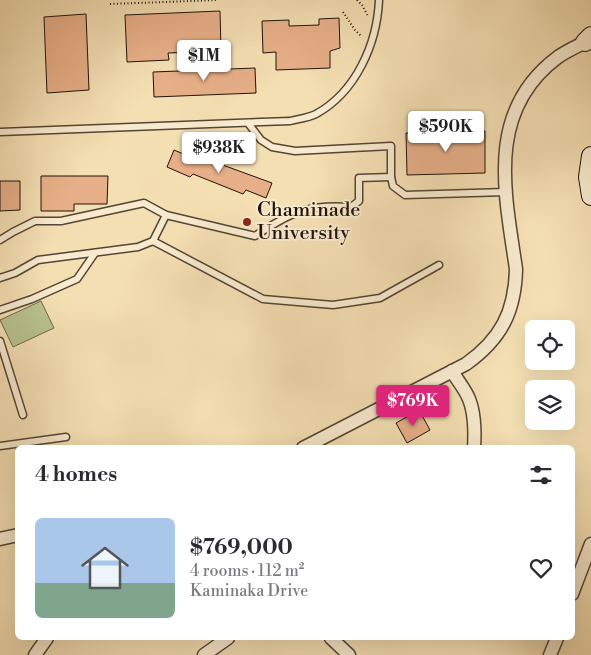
<!DOCTYPE html>
<html lang="en">
<head>
<meta charset="utf-8">
<style>
	:root { --surface:#fff; --page:#f7f7f7; --text:#2b2b33; --muted:#7c7c81; --line:#e1e1e2; --accent:#db2777 }
	body { margin:0; font-family:"Libre Bodoni",serif; background:var(--page); color:var(--text); height:100vh; display:flex; flex-direction:column; font-size:19px; white-space:nowrap }
	* { box-sizing:border-box; margin:0 }
	p { font-size:16px; color:var(--muted) }
	.icon { flex:none; width:28px; height:28px; fill:none; stroke:currentColor; stroke-width:2; stroke-linecap:round; stroke-linejoin:round }
	.map { position:relative; flex:1; overflow:hidden }
	.side { position:absolute; left:15px; top:445px; width:560px; height:195px; display:flex; flex-direction:column; background:var(--surface); border-radius:8px; box-shadow:0 5px 20px #0002 }
	.side>* { flex:none }
	.fabs { position:absolute; left:525px; top:320px; display:grid; gap:10px }
	.fabs a { display:grid; place-items:center; width:50px; height:50px; border-radius:8px; background:var(--surface); box-shadow:0 5px 20px #0002; font-size:25px }
	.price { position:absolute; translate:-50% -42px; padding:0 11px; border-radius:5px; background:#fff; color:#222; font-size:16px; line-height:32px; filter:drop-shadow(0 1px 2px #0008) }
	.price::after { content:''; position:absolute; left:50%; top:30px; width:15px; height:11px; margin-left:-8px; background:inherit; clip-path:polygon(0 0,100% 0,50% 100%) }
	.price.current { background:var(--accent); color:#fff }
	ul { padding:0; list-style:none }
	li { display:flex; align-items:center; gap:15px; height:125px; padding:0 20px }
	li+li { border-top:1px solid var(--line) }
	li span { display:grid; place-items:center; flex:none; width:140px; height:100px; border-radius:8px; color:#555 }
	li>.icon { margin-inline-start:auto }
	span .icon { width:60px; height:60px; fill:#fffc; stroke-width:1 }
	li b { font-size:21px }
	h2 { display:flex; justify-content:space-between; align-items:center; height:60px; padding:0 20px; font-size:21px }
	.map>svg:first-child { display:block }
</style>
</head>
<body>
<div class="map">
<svg width="591" height="655" viewBox="0 0 591 655">
	<rect width="100%" height="100%" fill="#f4dfb3"/>
	<filter id="stains"><feTurbulence type="fractalNoise" baseFrequency=".004" numOctaves="4"/><feColorMatrix values="0 0 0 0 .2 0 0 0 0 .09 0 0 0 0 .02 0 0 0 .5 -.17"/></filter>
	<radialGradient id="worn" r=".72"><stop offset=".6" stop-color="#630" stop-opacity="0"/><stop offset="1" stop-color="#630" stop-opacity=".3"/></radialGradient>
	<path fill="#b8c28f" stroke="#6c6a4d" d="M41,301L54,328L13,347L0,320Z"/>
	<g fill="#e7af88" stroke="#1f130b">
		<path d="M220,11L221,51L168,53L169,60L127,62L125,15Z"/>
		<path d="M86,14L89,90L47,93L44,17Z"/>
		<path d="M339,18L340,48L330,51V68L276,70V52L263,53L262,21L289,20V26L319,25V19Z"/>
		<path d="M255,68L256,93L154,97L153,72Z"/>
		<path d="M485,131V173L407,175L406,133Z"/>
		<path d="M174,150L195,159L198,156L272,183L266,198L246,190L243,194L193,174L190,177L167,167Z"/>
		<path d="M41,176H108L107,204H74V211H41Z"/>
		<path d="M0,181H20V210L0,211Z"/>
		<path d="M419,410L430,430L407,443L396,423Z"/>
	</g>
	<g fill="none" stroke-linecap="round" stroke-linejoin="round">
		<defs>
			<g id="lane">
				<path d="M248,123L261,140L272,147L295,151L391,146V177L393,186L405,195L506,192"/>
				<path d="M0,132L290,121C298,119 308,118 316,114C356,92 377,44 379,0"/>
				<path d="M0,240L13,232L35,221H61L144,203L166,215L255,236C291,212 307,204 351,207L359,201V178L391,177"/>
				<path d="M153,241L263,299L333,305L380,298L439,265"/>
				<path d="M0,278L15,273L38,260L138,247L153,241L166,215"/>
				<path d="M0,310L32,299L77,279L95,253"/>
				<path d="M0,341L23,415"/>
				<path d="M0,446L66,437"/>
			</g>
			<g id="street">
				<path d="M452,371C457,380 465,389 469,399C475,414 475,432 474,448"/>
				<path d="M303,448L466,364C501,339 515,312 516,269C505,193 485,111 558,57C568,50 580,45 591,39"/>
				<path d="M0,539L18,535"/>
				<path d="M572,594L591,544"/>
				<path d="M331,638L349,655"/>
				<path d="M35,655L47,638"/>
				<path d="M204,655L228,638"/>
				<path d="M550,655L557,638"/>
			</g>
			<g id="secondary">
				<path d="M585,42L591,36"/>
				<path d="M591,156L588,177L591,196"/>
			</g>
		</defs>
		<use href="#lane" stroke="#544635" stroke-width="9"/>
		<use href="#street" stroke="#544635" stroke-width="15"/>
		<use href="#secondary" stroke="#1f130b" stroke-width="20"/>
		<g stroke="#1f130b" stroke-width="2" stroke-dasharray="1 2.5" stroke-linecap="butt">
			<path d="M357,0L362,5L368,16"/>
			<path d="M110,4L218,0"/>
			<path d="M343,12L355,30L362,37"/>
		</g>
		<use href="#lane" stroke="#f8eace" stroke-width="6"/>
		<use href="#street" stroke="#f8eace" stroke-width="12"/>
		<use href="#secondary" stroke="#f8eace" stroke-width="18"/>
	</g>
	<circle fill="#8f2418" stroke="#f8eace" stroke-width="2" cx="247" cy="222" r="5"/>
	<g text-anchor="middle" dominant-baseline="central" stroke-width="4" stroke-linejoin="round" paint-order="stroke">
		<g font-size="20" fill="#1f130b" stroke="#f8eace" text-anchor="start">
			<text x="257" y="210">Chaminade<tspan x="257" dy="23">University</tspan></text>
		</g>
	</g>
	<rect width="100%" height="100%" filter="url(#stains)"/>
	<rect width="100%" height="100%" fill="url(#worn)"/>
</svg>
<div class="fabs">
<a><svg class="icon" aria-label="locate" viewBox="0 0 24 24"><circle cx="12" cy="12" r="6"/><path d="M12 2v4M12 18v4M2 12h4M18 12h4"/></svg></a>
<a><svg class="icon" aria-label="layers" viewBox="0 0 24 24"><path d="M12 4l9 5-9 5-9-5zM3 14l9 5 9-5"/></svg></a>
</div>
<b class="price" style="left:204px;top:82px">$1M</b>
<b class="price" style="left:446px;top:153px">$590K</b>
<b class="price" style="left:219px;top:174px">$938K</b>
<b class="price current" style="left:413px;top:427px">$769K</b>
<section class="side">
<h2>4 homes<svg class="icon" aria-label="filters" viewBox="0 0 24 24"><path d="M4 7h16M4 17h16"/><circle cx="9" cy="7" r="2"/><circle cx="15" cy="17" r="2"/></svg></h2>
<ul>
<li><span style="background:linear-gradient(#a9c7e8 65%,#7fa58c 0)"><svg class="icon" aria-label="home" viewBox="0 0 24 24"><path d="M3 11l9-7 9 7M6 9v11h12V9"/></svg></span><div><b>$769,000</b><p>4 rooms · 112 m²</p><p>Kaminaka Drive</p></div><svg class="icon" aria-label="heart" viewBox="0 0 24 24"><path d="M12 20l-8-8c-3-5 5-10 8-4 3-6 11-1 8 4z"/></svg></li>
</ul>
</section>
</div>
</body>
</html>
